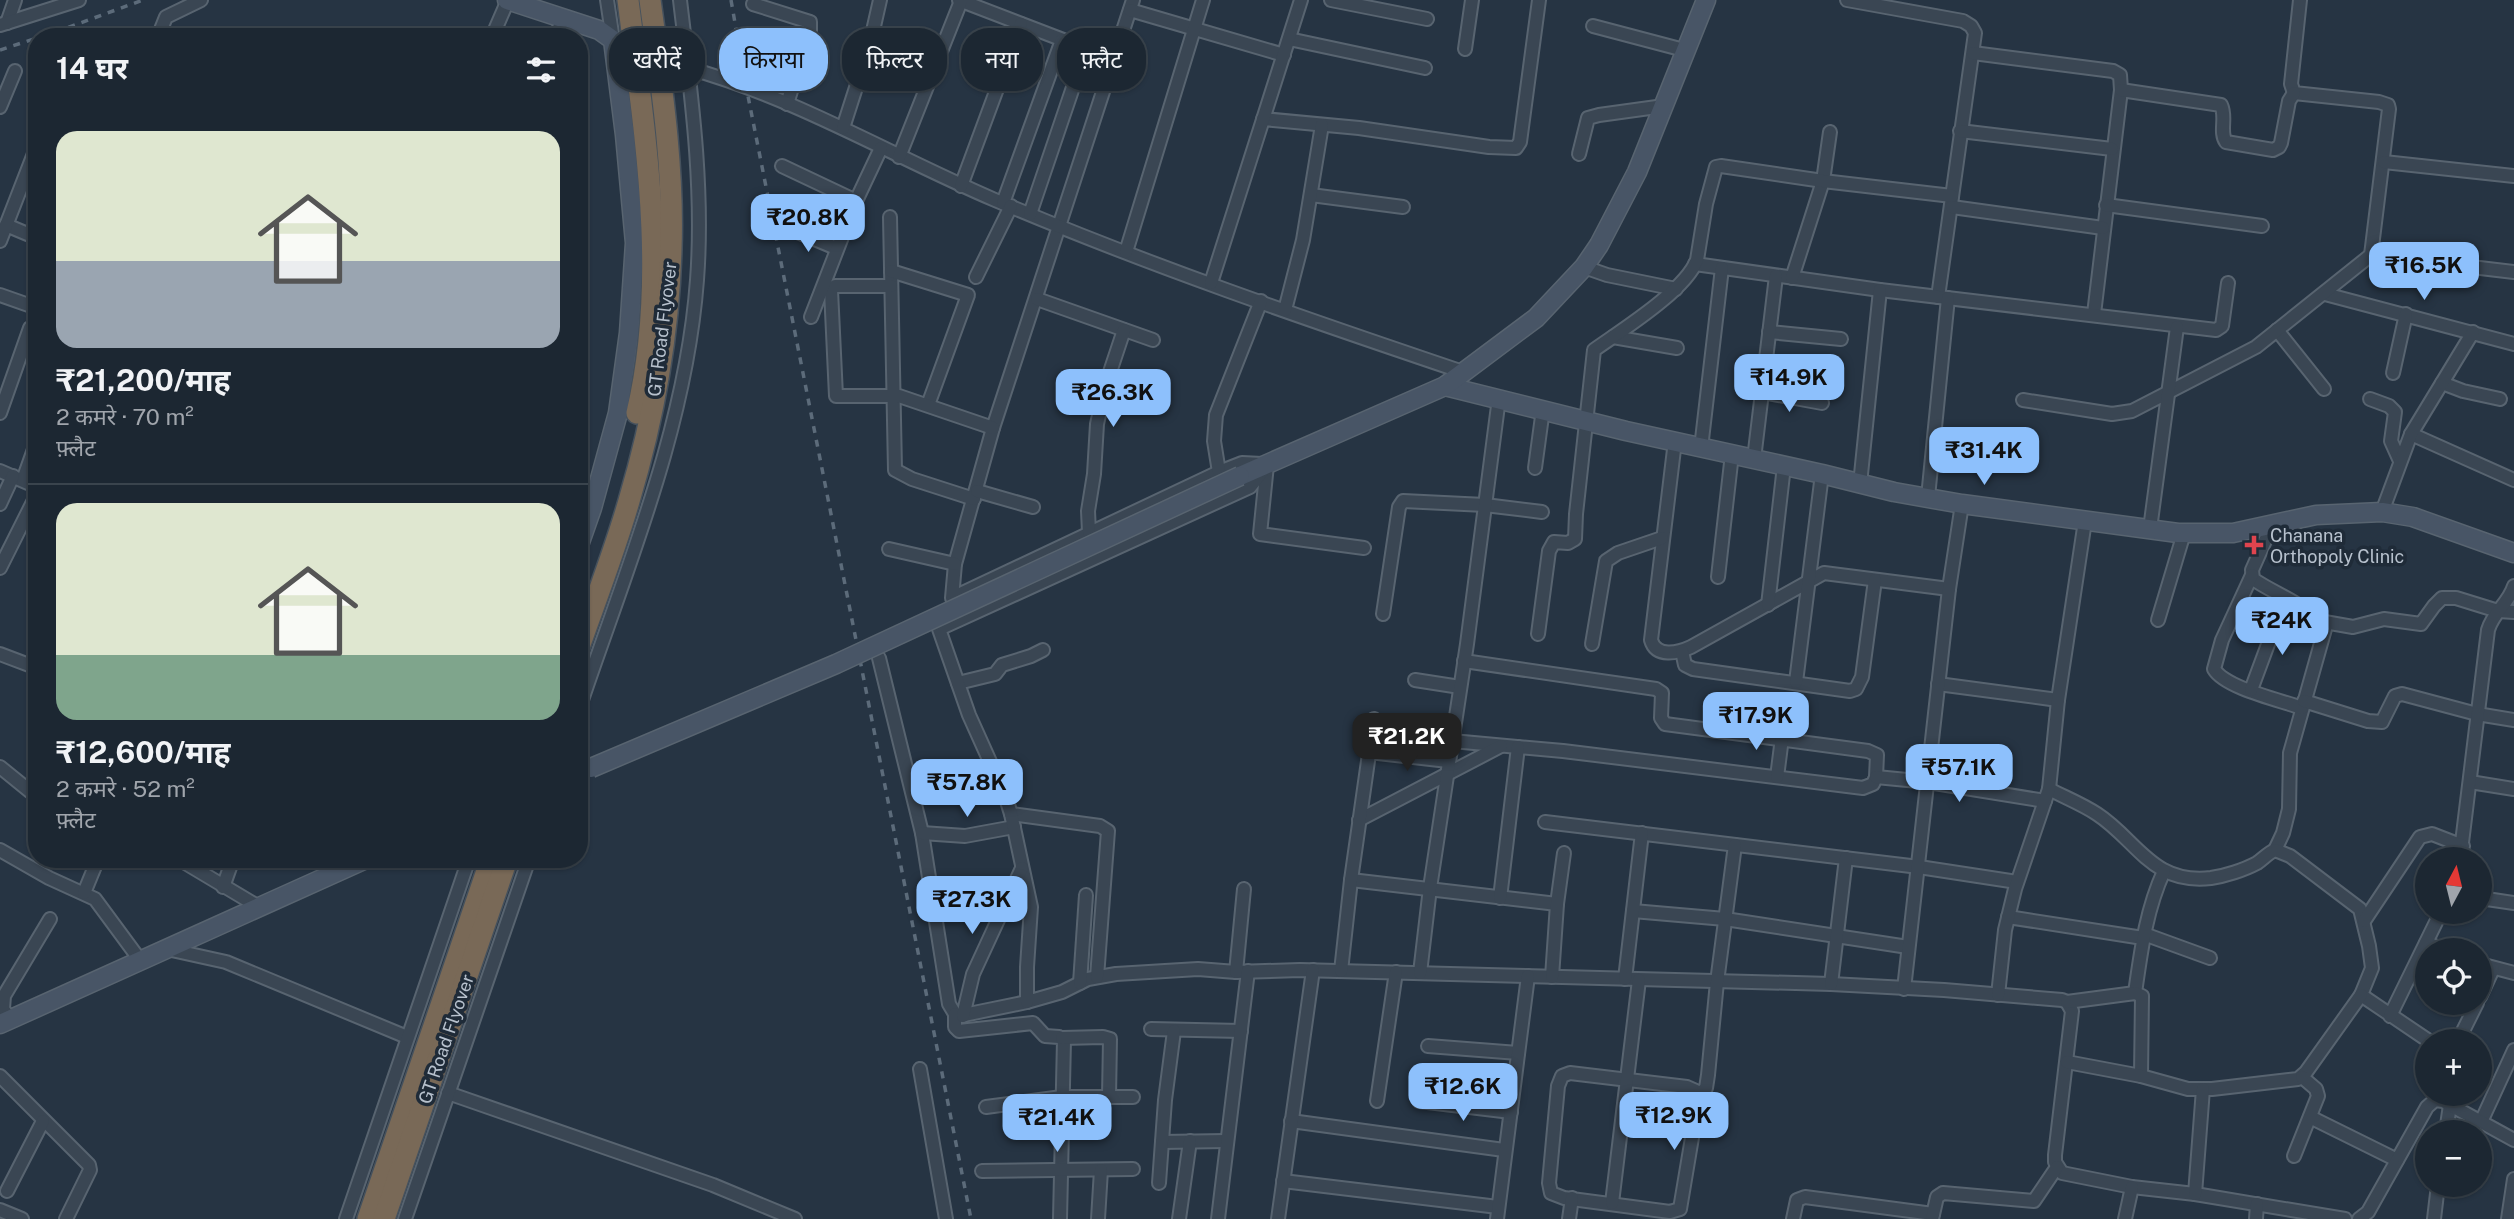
<!DOCTYPE html>
<html lang="hi">
<head>
<meta charset="utf-8">
<style>
	:root { --surface:#1c2732; --page:#29333e; --text:#f1f3f6; --muted:#a0a5ac; --line:#3a444d; --accent:#8dc0fc }
	body { margin:0; font-family:"Public Sans","Noto Sans Devanagari",sans-serif; background:var(--page); color:var(--text); height:100vh; display:flex; flex-direction:column; font-size:26px; white-space:nowrap }
	* { box-sizing:border-box; margin:0 }
	p { font-size:23px; color:var(--muted) }
	.icon { flex:none; width:38px; height:38px; fill:none; stroke:currentColor; stroke-width:2; stroke-linecap:round; stroke-linejoin:round }
	.map { position:relative; flex:1; overflow:hidden }
	.details { position:absolute; left:28px; top:28px; width:560px; height:840px; display:flex; flex-direction:column; background:var(--surface); border-radius:28px; box-shadow:0 2px 5px #0004,0 0 0 2px var(--line) }
	.details>* { flex:none }
	.top-card { position:absolute; left:609px; top:28px; width:665px; height:63px; display:flex; gap:14px }
	.needle { width:46px; rotate:7deg }
	.buttons { position:absolute; left:2415px; top:847px; display:grid; gap:14px }
	.buttons a { display:grid; place-items:center; width:77px; height:77px; border-radius:50%; background:var(--surface); box-shadow:0 2px 5px #0004,0 0 0 2px var(--line); font-size:35px }
	.price { position:absolute; translate:-50% -60px; padding:0 16px; border-radius:14px; background:var(--accent); color:#111; font-size:23px; line-height:46px; filter:drop-shadow(0 2px 4px #0008) }
	.price::after { content:''; position:absolute; left:50%; top:42px; width:21px; height:16px; margin-left:-10px; background:inherit; clip-path:polygon(0 0,100% 0,50% 100%) }
	.price.on { background:#222; color:#fff }
	ul { padding:0; list-style:none }
	li { display:grid; align-content:center; gap:14px; height:371px; padding:0 28px }
	li+li { border-top:2px solid var(--line) }
	li span { display:grid; place-items:center; height:217px; border-radius:21px; color:#555 }
	li>.icon { margin-inline-start:auto }
	span .icon { width:126px; height:126px; fill:#fffc; stroke-width:1 }
	li b { font-size:30px }
	h2 { display:flex; justify-content:space-between; align-items:center; height:84px; padding:0 28px; font-size:30px }
	.pill { padding:0 24px; border-radius:28px; background:var(--surface); box-shadow:0 2px 5px #0004,0 0 0 2px var(--line); font-size:24px; line-height:63px }
	.pill.on { background:var(--accent); color:#111 }
	.map>svg:first-child { display:block }
</style>
</head>
<body>
<div class="map">
<svg width="2514" height="1219" viewBox="0 0 2514 1219">
	<rect width="100%" height="100%" fill="#263443"/>
	<g fill="none" stroke-linecap="round" stroke-linejoin="round">
		<defs>
			<g id="street">
				<path d="M607,0L613,40"/>
				<path d="M959,0L1113,59"/>
				<path d="M1133,0L993,428L955,564L952,598L1219,472L1242,463L1262,464"/>
				<path d="M1331,0L1427,19"/>
				<path d="M1847,0L1963,21L1971,26L1975,33L1938,297"/>
				<path d="M2300,0L2291,84L2294,93L2379,102L2388,105L2389,109L2371,255"/>
				<path d="M753,4L810,22V30L787,104"/>
				<path d="M1130,10L1284,55"/>
				<path d="M7,23L15,0"/>
				<path d="M0,25L79,0"/>
				<path d="M1593,26L1684,50"/>
				<path d="M158,37L166,17L201,0"/>
				<path d="M492,37L508,0"/>
				<path d="M555,37L563,19"/>
				<path d="M1289,39L1425,68"/>
				<path d="M1465,49L1472,0"/>
				<path d="M1973,53L2113,71L2120,75L2121,90L2094,314"/>
				<path d="M688,68C796,98 892,156 995,200C1148,265 1306,319 1463,372"/>
				<path d="M2121,90L2221,105C2227,117 2219,132 2226,142L2273,150L2279,147L2281,143L2289,101L2294,93"/>
				<path d="M0,107L15,71"/>
				<path d="M1263,119L1359,128L1489,147L1516,148L1520,142L1539,0"/>
				<path d="M843,128L870,44L880,0"/>
				<path d="M1960,131L2112,149"/>
				<path d="M1579,154L1588,118L1599,115L1664,106"/>
				<path d="M899,157L961,1"/>
				<path d="M2384,162L2514,176"/>
				<path d="M782,166L856,201"/>
				<path d="M961,186L1021,24"/>
				<path d="M1311,195L1403,207"/>
				<path d="M1003,203L1062,40"/>
				<path d="M2106,205L2262,226"/>
				<path d="M1952,207L2103,228"/>
				<path d="M1030,214L1086,49"/>
				<path d="M890,217L895,470L912,479L974,499"/>
				<path d="M6,225L37,238"/>
				<path d="M793,230L836,248"/>
				<path d="M0,241L37,146"/>
				<path d="M1126,252L1203,0"/>
				<path d="M1695,264L1880,290L2216,330L2222,326L2228,283"/>
				<path d="M1584,267L1607,275L1676,289"/>
				<path d="M891,271L968,295L928,405"/>
				<path d="M976,277L1011,206"/>
				<path d="M1792,278L1823,181L1830,132"/>
				<path d="M1211,283L1301,0"/>
				<path d="M891,286H835L831,290L836,396H899L993,428"/>
				<path d="M2325,294L2514,344"/>
				<path d="M0,295L37,308"/>
				<path d="M1037,299L1153,340"/>
				<path d="M1285,310L1303,240L1322,125"/>
				<path d="M811,317L856,201L881,148"/>
				<path d="M2277,330L2324,389"/>
				<path d="M1769,332L1841,339"/>
				<path d="M1613,337L1677,348"/>
				<path d="M2393,373L2406,314"/>
				<path d="M2442,383L2463,391L2500,399"/>
				<path d="M1762,392L1822,403"/>
				<path d="M2370,399L2389,406L2395,412L2391,441L2400,461"/>
				<path d="M2023,400L2112,414L2132,411L2256,347L2371,255L2514,272"/>
				<path d="M0,413L30,328"/>
				<path d="M2411,434L2514,480"/>
				<path d="M1675,441L1651,640C1656,658 1678,653 1691,647L1824,573L1949,589"/>
				<path d="M1701,448L1722,268"/>
				<path d="M1754,459L1776,276"/>
				<path d="M1267,465L1260,534L1364,548"/>
				<path d="M1535,468L1543,409"/>
				<path d="M0,471L37,487"/>
				<path d="M1219,472L1214,441L1216,415L1261,301"/>
				<path d="M23,480L37,441"/>
				<path d="M1860,484L1880,290"/>
				<path d="M977,491L1033,507"/>
				<path d="M1928,497L1948,298"/>
				<path d="M0,504L13,476"/>
				<path d="M2382,512L2411,434L2473,332"/>
				<path d="M2272,525L2252,570L2253,579C2276,595 2309,605 2325,629L2290,753L2289,809L2283,833L2275,850"/>
				<path d="M2150,529L2177,327"/>
				<path d="M1089,532L1088,511L1094,474L1097,424L1106,384L1124,330"/>
				<path d="M889,549L955,564"/>
				<path d="M0,568L37,494"/>
				<path d="M2252,575L2222,640L2214,669C2225,688 2280,700 2302,708"/>
				<path d="M1718,577L1732,454"/>
				<path d="M1768,605L1784,466"/>
				<path d="M1383,614L1399,507L1403,501L1485,505L1542,512"/>
				<path d="M2158,620L2184,533"/>
				<path d="M2319,621L2353,627L2384,619L2421,624L2434,606L2442,598H2456L2498,611L2514,612"/>
				<path d="M1538,634L1549,551L1554,542L1568,543L1575,539L1576,514L1594,350C1622,330 1685,291 1697,260L1706,204L1716,167L1721,166L1823,181L1952,196"/>
				<path d="M1592,644L1606,561L1618,553L1662,538"/>
				<path d="M1682,651L1685,665L1693,669L1850,691L1856,689L1862,677L1875,580"/>
				<path d="M0,654L37,668"/>
				<path d="M879,658L922,833L949,1004L955,1014L959,1016L1027,1002L1062,992L1088,979L1116,974L1198,969L1236,972L1300,970L1831,984L1944,990L2062,1000L2067,1002L2072,1011L2055,1155V1162L2062,1173L2132,1187L2195,1194L2345,1219"/>
				<path d="M1415,680L1460,687"/>
				<path d="M1796,682L1822,474"/>
				<path d="M958,683L995,674L1002,665L1031,656L1043,650"/>
				<path d="M1938,684L2058,700"/>
				<path d="M2251,690L2280,612"/>
				<path d="M2304,701L2368,721L2382,722L2395,696L2402,694L2477,714L2514,720"/>
				<path d="M579,709C626,569 686,429 697,280C704,187 691,93 680,0"/>
				<path d="M1452,741L1563,751L1863,788L1873,784L1876,777L1877,755L1868,751L1665,724L1661,718L1662,693L1656,689L1464,661"/>
				<path d="M1369,752L1448,761"/>
				<path d="M0,767L37,797"/>
				<path d="M1777,777L1782,738"/>
				<path d="M1876,777L1928,782L2045,801"/>
				<path d="M2470,782L2514,789"/>
				<path d="M2049,789C2064,797 2082,804 2097,814C2137,840 2152,885 2211,878C2225,876 2244,870 2257,863C2263,859 2268,853 2275,850L2290,856L2360,909L2369,946L2372,968L2361,995L2429,1041"/>
				<path d="M1011,814L1100,826L1108,831L1097,977"/>
				<path d="M1359,820L1501,746"/>
				<path d="M1545,822L1919,867L2017,882"/>
				<path d="M922,833L965,836L1014,827"/>
				<path d="M0,850L49,878L95,899L140,960"/>
				<path d="M2460,859L2488,630C2493,612 2509,603 2514,586"/>
				<path d="M182,861L259,907"/>
				<path d="M1351,880L1557,904"/>
				<path d="M223,887L233,859"/>
				<path d="M84,893L98,859"/>
				<path d="M1500,898L1518,747"/>
				<path d="M2480,898L2514,903"/>
				<path d="M1633,911L1725,919L1908,947"/>
				<path d="M2008,917L2143,938"/>
				<path d="M2364,921L2420,837L2432,834L2463,846"/>
				<path d="M2144,934L2210,958"/>
				<path d="M2426,943L2445,950"/>
				<path d="M167,949L226,962L407,1037"/>
				<path d="M2480,964L2514,973"/>
				<path d="M1341,971L1351,880L1374,719"/>
				<path d="M1236,972L1244,889"/>
				<path d="M1420,973L1430,888L1467,644L1499,398"/>
				<path d="M1552,977L1557,904L1564,853"/>
				<path d="M1625,979L1642,833"/>
				<path d="M1080,983L1086,895"/>
				<path d="M1831,984L1846,858"/>
				<path d="M1904,989L1949,589L1962,504"/>
				<path d="M2135,993C2141,951 2146,910 2164,871"/>
				<path d="M1998,995L2005,930L2015,889L2049,789L2058,700L2085,521"/>
				<path d="M2480,997L2493,969"/>
				<path d="M1027,1002V967L1031,907L1011,814L1005,795L969,715L939,629L1250,487L1265,468"/>
				<path d="M2067,1002L2135,993L2142,996L2141,1076"/>
				<path d="M955,1014V1027L959,1031L1033,1023L1045,1036L1059,1037L1064,1040L1060,1219"/>
				<path d="M963,1016L973,974L1022,868"/>
				<path d="M2390,1016L2441,912"/>
				<path d="M10,1019L3,1009L4,996L50,919"/>
				<path d="M1151,1029L1241,1031"/>
				<path d="M1062,1038L1103,1037L1110,1039L1109,1097"/>
				<path d="M2458,1041L2477,1003"/>
				<path d="M1428,1046L1518,1053"/>
				<path d="M2067,1062L2141,1076L2188,1089H2212L2298,1079L2306,1072L2361,995"/>
				<path d="M920,1069L946,1219"/>
				<path d="M1570,1073L1687,1087L1696,1091L1698,1102L1680,1209L1670,1212L1564,1198L1551,1193L1549,1183L1558,1086L1562,1076Z"/>
				<path d="M0,1076L89,1165L90,1170L66,1219"/>
				<path d="M448,1093L713,1185L795,1219"/>
				<path d="M1698,1095L1706,1088L1708,1075L1717,982L1735,845"/>
				<path d="M1377,1101L1396,972"/>
				<path d="M1419,1101L1511,1112"/>
				<path d="M986,1107L1062,1097H1133"/>
				<path d="M2310,1117L2397,1160"/>
				<path d="M1291,1121L1504,1150"/>
				<path d="M2481,1122L2514,1050"/>
				<path d="M2446,1132L2450,1105"/>
				<path d="M1162,1142L1226,1141"/>
				<path d="M2294,1156L2318,1096L2316,1089L2302,1077"/>
				<path d="M982,1171L1133,1169"/>
				<path d="M1283,1181L1498,1207"/>
				<path d="M1159,1183L1165,1100L1174,1031"/>
				<path d="M7,1191L43,1121"/>
				<path d="M2195,1194L2203,1089"/>
				<path d="M1612,1203L1639,980"/>
				<path d="M0,1210L22,1219"/>
				<path d="M346,1219L469,859"/>
				<path d="M405,1219L529,859"/>
				<path d="M1098,1219L1101,1170"/>
				<path d="M1179,1219L1190,1141"/>
				<path d="M1218,1219L1248,971"/>
				<path d="M1278,1219L1313,970"/>
				<path d="M1497,1219L1528,976"/>
				<path d="M1569,1219L1572,1198"/>
				<path d="M1793,1219L1797,1200L1805,1197L1933,1214"/>
				<path d="M1932,1219L1937,1197L1943,1193L2034,1201L2057,1167"/>
				<path d="M2125,1219L2132,1187"/>
				<path d="M2256,1219L2257,1204"/>
				<path d="M2359,1219L2368,1212L2427,1107L2435,1100L2443,1101L2514,1140"/>
				<path d="M2434,1219L2438,1185"/>
				<path d="M2508,1219L2514,1179"/>
			</g>
			<g id="secondary">
				<path d="M507,0L599,30L613,40L625,135L635,243L629,333L618,413L592,508L579,545"/>
				<path d="M1445,386L1626,431L1822,474L1894,492L1962,504L2178,533H2233L2316,515L2382,512L2413,517L2514,553"/>
				<path d="M1240,476L1445,386L1536,318L1584,267L1599,245L1637,172L1706,0"/>
				<path d="M0,1024L366,859"/>
			</g>
			<g id="highway">
				<path d="M628,0C645,136 669,278 637,413"/>
				<path d="M579,647C596,599 615,550 629,501C653,420 669,334 671,249C674,166 661,82 650,0"/>
				<path d="M368,1219L491,859"/>
				<path d="M384,1219L507,859"/>
			</g>
		</defs>
		<use href="#street" stroke="#586470" stroke-width="16"/>
		<use href="#secondary" stroke="#586470" stroke-width="21"/>
		<use href="#highway" stroke="#45515d" stroke-width="24"/>
		<use href="#street" stroke="#3a4653" stroke-width="12"/>
		<use href="#secondary" stroke="#485566" stroke-width="18"/>
		<use href="#highway" stroke="#796957" stroke-width="21"/>
		<g stroke="#5c6b7a" stroke-width="3.5" stroke-dasharray="7 7" stroke-linecap="butt">
			<path d="M731,0L746,86L971,1219"/>
			<path d="M42,37L143,0"/>
			<path d="M0,50L37,38"/>
		</g>
		<defs>
			<path id="secondary-bridge" d="M591,768L836,664L1240,476"/>
		</defs>
		<use href="#secondary-bridge" stroke="#586470" stroke-width="21" stroke-linecap="butt"/>
		<use href="#secondary-bridge" stroke="#485566" stroke-width="18"/>
	</g>
	<path fill="#e0444e" stroke="#1f2b38" stroke-width="2.5" d="M2250.5 534.5h7v7h7v7h-7v7h-7v-7h-7v-7h7z"/>
	<g text-anchor="middle" dominant-baseline="central" stroke-width="7" stroke-linejoin="round" paint-order="stroke">
		<g font-size="18" fill="#b7c1cd" stroke="#1f2b38">
			<text transform="translate(662 329) rotate(-83)">GT Road Flyover</text>
			<text transform="translate(446 1039) rotate(-71)">GT Road Flyover</text>
		</g>
		<g font-size="18" fill="#b7c1cd" stroke="#1f2b38" text-anchor="start">
			<text x="2270" y="535">Chanana<tspan x="2270" dy="21">Orthopoly Clinic</tspan></text>
		</g>
	</g>
</svg>
<div class="buttons">
<a><svg class="needle" viewBox="-14 -14 28 28"><path d="M0-13l5 13h-10z" fill="#e53935"/><path d="M0 13l5-13h-10z" fill="#a0a5ac"/></svg></a>
<a><svg class="icon" aria-label="locate" viewBox="0 0 24 24"><circle cx="12" cy="12" r="6"/><path d="M12 2v4M12 18v4M2 12h4M18 12h4"/></svg></a>
<a>+</a>
<a>−</a>
</div>
<b class="price" style="left:808px;top:254px">₹20.8K</b>
<b class="price" style="left:2424px;top:302px">₹16.5K</b>
<b class="price" style="left:1789px;top:414px">₹14.9K</b>
<b class="price" style="left:1113px;top:429px">₹26.3K</b>
<b class="price" style="left:1984px;top:487px">₹31.4K</b>
<b class="price" style="left:2282px;top:657px">₹24K</b>
<b class="price" style="left:1756px;top:752px">₹17.9K</b>
<b class="price on" style="left:1407px;top:773px">₹21.2K</b>
<b class="price" style="left:1959px;top:804px">₹57.1K</b>
<b class="price" style="left:967px;top:819px">₹57.8K</b>
<b class="price" style="left:972px;top:936px">₹27.3K</b>
<b class="price" style="left:1463px;top:1123px">₹12.6K</b>
<b class="price" style="left:1674px;top:1152px">₹12.9K</b>
<b class="price" style="left:1057px;top:1154px">₹21.4K</b>
<div class="top-card">
<a class="pill">खरीदें</a>
<a class="pill on">किराया</a>
<a class="pill">फ़िल्टर</a>
<a class="pill">नया</a>
<a class="pill">फ़्लैट</a>
</div>
<section class="details">
<h2>14 घर<svg class="icon" aria-label="filters" viewBox="0 0 24 24"><path d="M4 7h16M4 17h16"/><circle cx="9" cy="7" r="2"/><circle cx="15" cy="17" r="2"/></svg></h2>
<ul>
<li><span style="background:linear-gradient(#dfe7d0 60%,#9aa5b1 0)"><svg class="icon" aria-label="home" viewBox="0 0 24 24"><path d="M3 11l9-7 9 7M6 9v11h12V9"/></svg></span><div><b>₹21,200/माह</b><p>2 कमरे · 70 m²</p><p>फ़्लैट</p></div></li>
<li><span style="background:linear-gradient(#dfe7d0 70%,#7fa58c 0)"><svg class="icon" aria-label="home" viewBox="0 0 24 24"><path d="M3 11l9-7 9 7M6 9v11h12V9"/></svg></span><div><b>₹12,600/माह</b><p>2 कमरे · 52 m²</p><p>फ़्लैट</p></div></li>
</ul>
</section>
</div>
</body>
</html>
